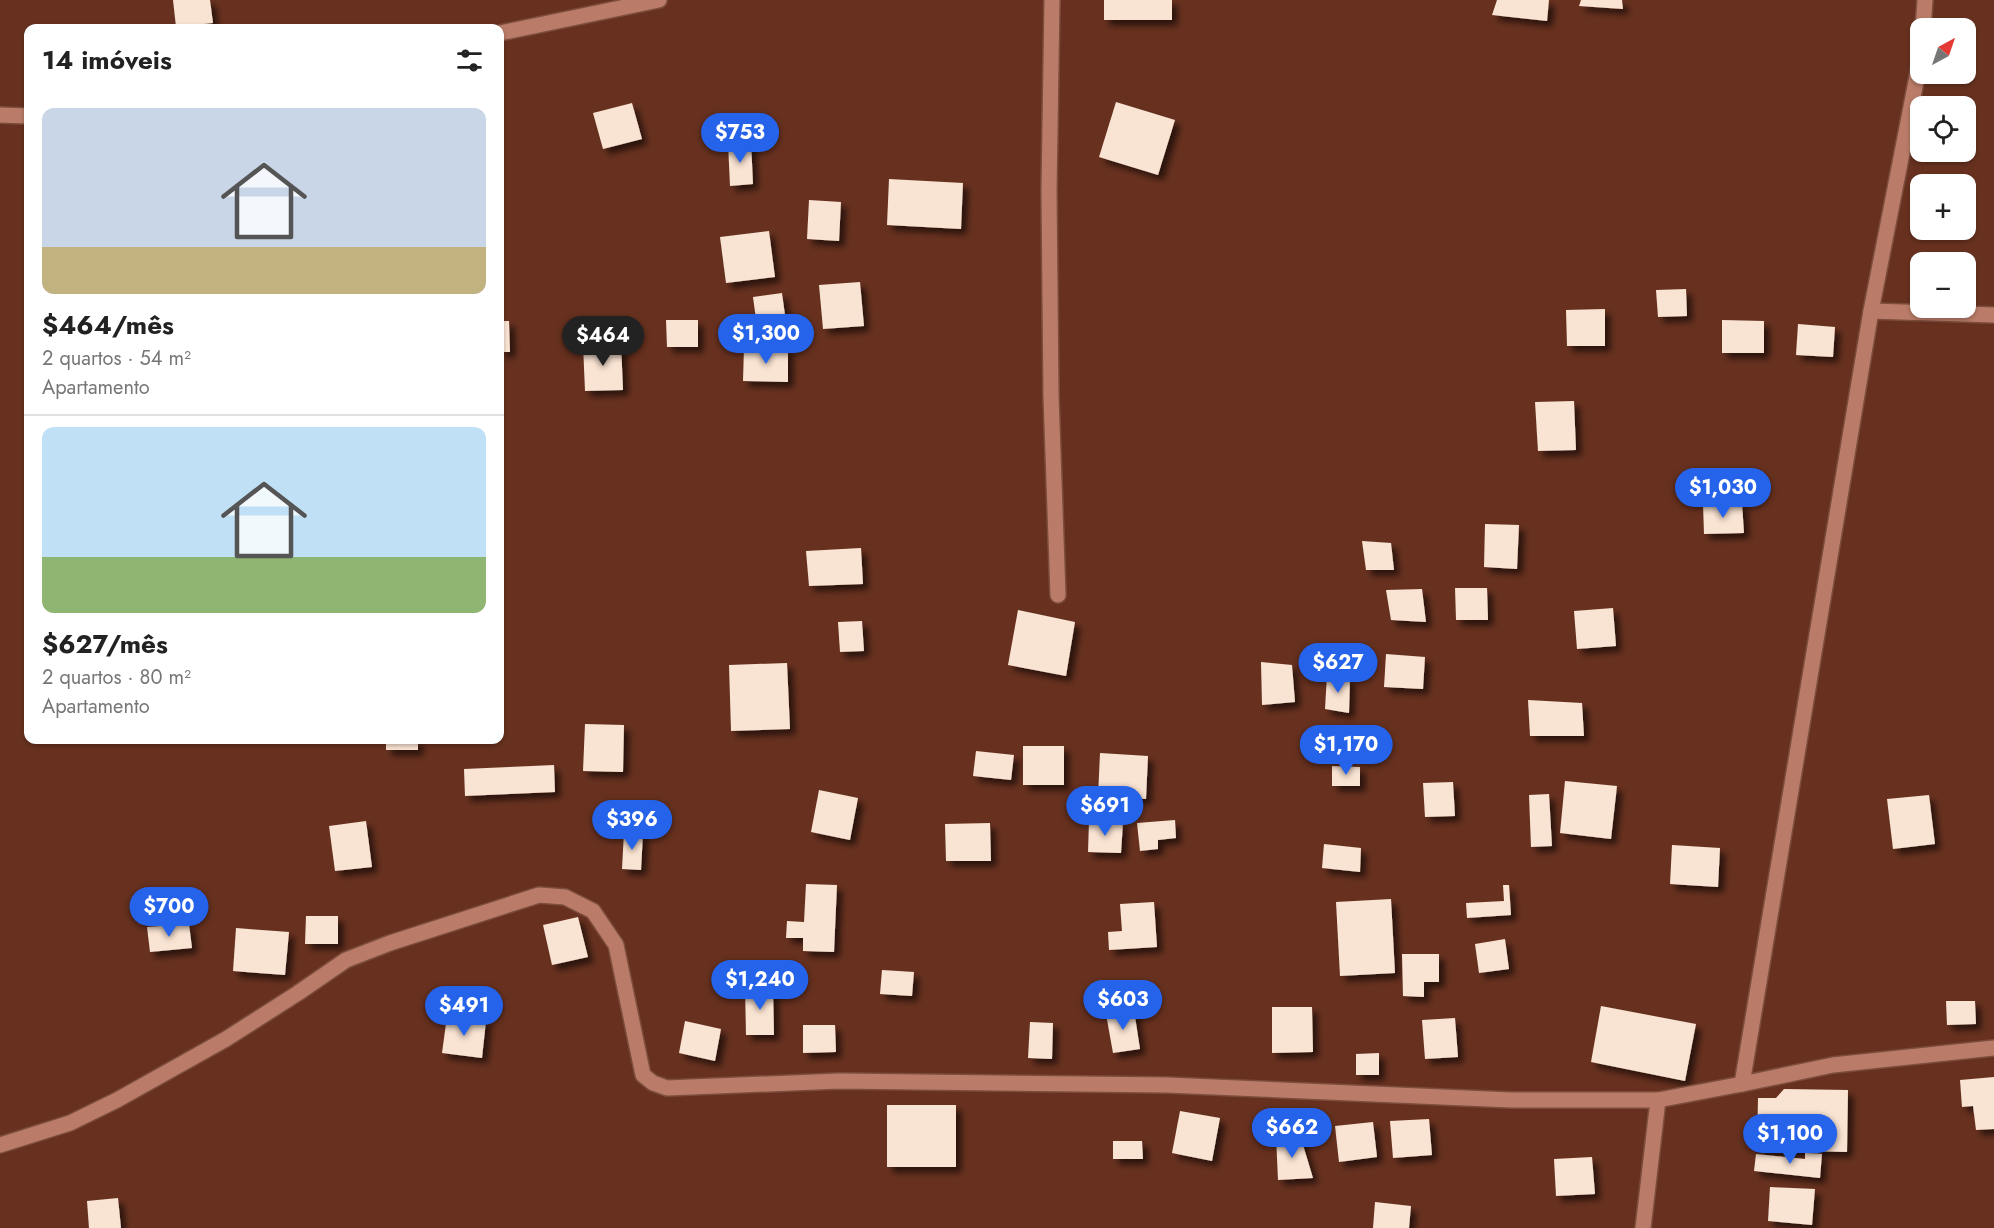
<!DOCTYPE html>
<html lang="pt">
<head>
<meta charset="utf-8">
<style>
	:root { --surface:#fff; --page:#f6f6f6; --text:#222; --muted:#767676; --line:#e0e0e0; --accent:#2563eb }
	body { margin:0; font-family:Jost,sans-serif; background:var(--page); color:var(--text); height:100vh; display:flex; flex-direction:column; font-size:22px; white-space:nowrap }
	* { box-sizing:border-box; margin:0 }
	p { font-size:20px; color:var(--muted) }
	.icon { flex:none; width:33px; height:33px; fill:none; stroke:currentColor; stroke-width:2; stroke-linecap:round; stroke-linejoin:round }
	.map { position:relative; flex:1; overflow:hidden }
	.sheet { position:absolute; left:24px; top:24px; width:480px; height:720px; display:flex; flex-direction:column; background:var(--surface); border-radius:12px; box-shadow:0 2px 4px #0004 }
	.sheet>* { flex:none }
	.needle { width:39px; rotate:40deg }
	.fabs { position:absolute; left:1910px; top:18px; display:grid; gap:12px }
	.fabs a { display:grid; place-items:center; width:66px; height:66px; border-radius:12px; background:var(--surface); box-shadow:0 2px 4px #0004; font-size:30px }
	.price { position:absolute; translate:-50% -51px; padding:0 14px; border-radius:21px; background:var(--accent); color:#fff; font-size:20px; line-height:39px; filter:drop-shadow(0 2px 3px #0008) }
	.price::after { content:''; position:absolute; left:50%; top:36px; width:18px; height:14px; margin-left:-9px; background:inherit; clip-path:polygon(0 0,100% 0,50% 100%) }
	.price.current { background:#222; color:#fff }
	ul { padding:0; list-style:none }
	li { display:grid; align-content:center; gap:12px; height:318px; padding:0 18px }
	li+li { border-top:2px solid var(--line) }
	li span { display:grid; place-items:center; height:186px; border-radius:12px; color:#555 }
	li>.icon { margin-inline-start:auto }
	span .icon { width:108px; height:108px; fill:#fffc; stroke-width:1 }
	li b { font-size:26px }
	h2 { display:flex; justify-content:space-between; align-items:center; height:72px; padding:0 18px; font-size:26px }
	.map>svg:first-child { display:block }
</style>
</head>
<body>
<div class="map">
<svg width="1994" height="1228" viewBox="0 0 1994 1228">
	<defs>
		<filter id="shadow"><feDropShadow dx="5.5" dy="5.5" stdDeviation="3" flood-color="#0009"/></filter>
	</defs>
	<rect width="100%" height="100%" fill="#68311f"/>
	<g fill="#f9e3d2" filter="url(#shadow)">
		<path d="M173,0H210L213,23L176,27Z"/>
		<rect x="1104" y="0" width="68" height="20"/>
		<path d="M1497,0H1549L1547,21L1492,15Z"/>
		<path d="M1581,0H1622L1623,9L1579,6Z"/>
		<path d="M1116,102L1175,120L1158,175L1099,157Z"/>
		<path d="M632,103L642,139L603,149L593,113Z"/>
		<path d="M751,142L753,184L730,186L728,143Z"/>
		<path d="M889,179L963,183L961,229L887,225Z"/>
		<path d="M809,200L841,202L839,241L807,239Z"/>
		<path d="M769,231L775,277L726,283L720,237Z"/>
		<path d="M860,282L864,326L823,329L819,285Z"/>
		<path d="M1686,289L1687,316L1658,317L1656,290Z"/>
		<path d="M782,293L787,330L758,334L753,297Z"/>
		<path d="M1605,309V346H1567L1566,310Z"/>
		<path d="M666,320H698V347H667Z"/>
		<path d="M1722,320L1764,321V353H1722Z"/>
		<path d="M500,321H509L510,352H500Z"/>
		<path d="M1798,324L1835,327L1833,357L1796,355Z"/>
		<path d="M621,343L623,390L585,391L583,344Z"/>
		<path d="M744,347L788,348V382L743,381Z"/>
		<path d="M1574,401L1576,450L1538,451L1535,402Z"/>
		<path d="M1742,503L1744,533L1704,534L1703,504Z"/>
		<path d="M1485,524L1519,525L1517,569L1484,567Z"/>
		<path d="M1362,541L1391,543L1394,570H1366Z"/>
		<path d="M861,548L863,584L809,586L806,551Z"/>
		<path d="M1455,588H1487L1488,620H1456Z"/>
		<path d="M1422,589L1426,622L1391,620L1386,590Z"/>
		<path d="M1613,608L1616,646L1577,649L1574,611Z"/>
		<path d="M1018,610L1075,622L1066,676L1008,665Z"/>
		<path d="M862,621L864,651L840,652L838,622Z"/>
		<path d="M1386,654L1425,657L1423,689L1384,687Z"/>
		<path d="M1261,662L1292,665L1295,702L1262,705Z"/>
		<path d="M787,663L790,729L731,731L729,665Z"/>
		<path d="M1327,675L1350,679L1349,713L1325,709Z"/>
		<path d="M1528,700L1582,703L1584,736H1530Z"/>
		<path d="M585,724L624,725L623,772L583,771Z"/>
		<rect x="386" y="740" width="32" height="10"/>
		<rect x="1023" y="746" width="41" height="39"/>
		<path d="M976,751L1014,755L1011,780L973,776Z"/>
		<path d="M1100,753L1148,756L1146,799L1098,797Z"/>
		<path d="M554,765L555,792L465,796L464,769Z"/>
		<path d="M1332,766L1360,767V786H1332Z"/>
		<path d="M1565,781L1617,786L1611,839L1560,833Z"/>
		<path d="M1453,782L1455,816L1425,817L1423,783Z"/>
		<path d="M819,790L858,798L850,840L811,832Z"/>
		<path d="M1549,794L1552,846L1531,847L1529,795Z"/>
		<path d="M1929,795L1935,844L1893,849L1887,799Z"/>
		<path d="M1089,820L1123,822L1121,853L1088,852Z"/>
		<path d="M1175,820L1176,838L1158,840V849L1140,851L1137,823Z"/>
		<path d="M366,821L372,867L335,871L329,826Z"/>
		<path d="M990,823L991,861H946L945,824Z"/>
		<path d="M624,832L643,833L641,870L622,869Z"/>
		<path d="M1324,844L1361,848L1360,872L1322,868Z"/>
		<path d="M1672,845L1720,848L1718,887L1670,884Z"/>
		<path d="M806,884L837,885L834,952L803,951V938H786L787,921L804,922Z"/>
		<path d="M1503,885H1509L1511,915L1467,918L1466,903L1504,901Z"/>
		<path d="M1391,899L1395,973L1340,976L1336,902Z"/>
		<path d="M1154,902L1157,947L1109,950L1108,932L1122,931L1120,904Z"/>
		<path d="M306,916H338V944H305Z"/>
		<path d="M578,917L588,957L552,965L543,925Z"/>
		<path d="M189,924L192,948L150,952L147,927Z"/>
		<path d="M236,928L289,932L285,975L233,971Z"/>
		<path d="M1505,939L1509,969L1479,973L1475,944Z"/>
		<path d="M1402,954H1439V982H1424V997L1403,996Z"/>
		<path d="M882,970L914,972L912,996L880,994Z"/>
		<path d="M773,986L774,1035H746L745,987Z"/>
		<path d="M1946,1001H1975L1976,1024L1947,1025Z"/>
		<path d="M1601,1006L1696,1024L1685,1081L1591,1062Z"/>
		<path d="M1272,1007H1312L1313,1052L1272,1053Z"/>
		<path d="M1134,1010L1140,1049L1113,1053L1106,1014Z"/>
		<path d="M447,1016L486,1021L482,1058L442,1053Z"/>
		<path d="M1455,1018L1458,1057L1425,1059L1422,1020Z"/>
		<path d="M685,1021L721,1029L715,1061L679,1053Z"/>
		<path d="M1030,1022L1053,1023L1052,1059L1028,1058Z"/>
		<path d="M803,1025H835L836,1052L803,1053Z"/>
		<path d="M1379,1053V1075H1356V1054Z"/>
		<path d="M1994,1077V1129L1976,1130L1973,1106L1962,1107L1960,1080Z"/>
		<path d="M1784,1089L1848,1090L1847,1152L1757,1150L1758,1098H1776Z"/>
		<rect x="887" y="1105" width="69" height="62"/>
		<path d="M1180,1111L1220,1118L1212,1161L1172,1153Z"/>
		<path d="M1429,1119L1432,1155L1393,1158L1390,1121Z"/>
		<path d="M1373,1122L1377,1157L1339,1162L1335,1126Z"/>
		<path d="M1300,1135L1313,1178L1278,1180L1276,1136Z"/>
		<path d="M1113,1141H1142L1143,1159H1113Z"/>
		<path d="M1805,1153L1822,1154L1820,1178L1754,1171L1756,1154L1805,1159Z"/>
		<path d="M1592,1157L1595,1194L1556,1196L1554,1159Z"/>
		<path d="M1770,1187L1815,1189L1812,1225L1768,1221Z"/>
		<path d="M118,1198L121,1228H89L87,1201Z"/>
		<path d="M1375,1202L1411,1206L1409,1228H1373Z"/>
	</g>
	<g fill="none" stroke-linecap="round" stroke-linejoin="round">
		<defs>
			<g id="minor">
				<path d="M1052,0L1049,191L1051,396L1058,595"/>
				<path d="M1923,28L1925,0"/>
				<path d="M500,33L659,0"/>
				<path d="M0,115L28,116"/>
				<path d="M1871,311L1994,315"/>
				<path d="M1742,1084L1833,1065L1994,1048"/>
				<path d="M0,1145L70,1123L117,1100L226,1039L298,993L346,960L390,943L539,895L565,897L593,911L616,945L643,1075L653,1083L667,1088L839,1081L1167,1085L1511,1100H1658L1742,1084L1871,311L1920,61"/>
				<path d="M1643,1228L1658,1100"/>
			</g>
		</defs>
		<use href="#minor" stroke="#7c4d3d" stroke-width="18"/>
		<use href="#minor" stroke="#ba7c68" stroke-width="15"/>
	</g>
</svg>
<div class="fabs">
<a><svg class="needle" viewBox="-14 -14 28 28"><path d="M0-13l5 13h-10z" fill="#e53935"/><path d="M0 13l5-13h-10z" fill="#767676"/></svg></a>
<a><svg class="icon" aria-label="locate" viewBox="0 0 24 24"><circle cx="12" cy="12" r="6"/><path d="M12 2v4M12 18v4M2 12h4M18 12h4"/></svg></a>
<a>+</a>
<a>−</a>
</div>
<b class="price" style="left:740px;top:164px">$753</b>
<b class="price" style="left:766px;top:365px">$1,300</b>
<b class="price current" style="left:603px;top:367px">$464</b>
<b class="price" style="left:1723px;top:519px">$1,030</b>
<b class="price" style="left:1338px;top:694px">$627</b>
<b class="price" style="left:1346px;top:776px">$1,170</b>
<b class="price" style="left:1105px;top:837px">$691</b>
<b class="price" style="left:632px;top:851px">$396</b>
<b class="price" style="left:169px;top:938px">$700</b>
<b class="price" style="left:760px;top:1011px">$1,240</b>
<b class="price" style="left:1123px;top:1031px">$603</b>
<b class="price" style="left:464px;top:1037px">$491</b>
<b class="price" style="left:1292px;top:1159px">$662</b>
<b class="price" style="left:1790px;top:1165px">$1,100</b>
<section class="sheet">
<h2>14 imóveis<svg class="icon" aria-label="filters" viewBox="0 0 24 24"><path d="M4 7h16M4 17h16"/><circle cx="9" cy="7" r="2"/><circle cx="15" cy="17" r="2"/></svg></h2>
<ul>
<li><span style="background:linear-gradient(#c9d6e8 75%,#c2b280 0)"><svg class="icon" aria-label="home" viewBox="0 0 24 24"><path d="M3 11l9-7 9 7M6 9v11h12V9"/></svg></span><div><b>$464/mês</b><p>2 quartos · 54 m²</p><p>Apartamento</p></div></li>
<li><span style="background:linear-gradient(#bfe0f5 70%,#8fb573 0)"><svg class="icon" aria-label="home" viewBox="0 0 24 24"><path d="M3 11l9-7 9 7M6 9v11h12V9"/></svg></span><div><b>$627/mês</b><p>2 quartos · 80 m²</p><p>Apartamento</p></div></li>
</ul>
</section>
</div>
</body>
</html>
